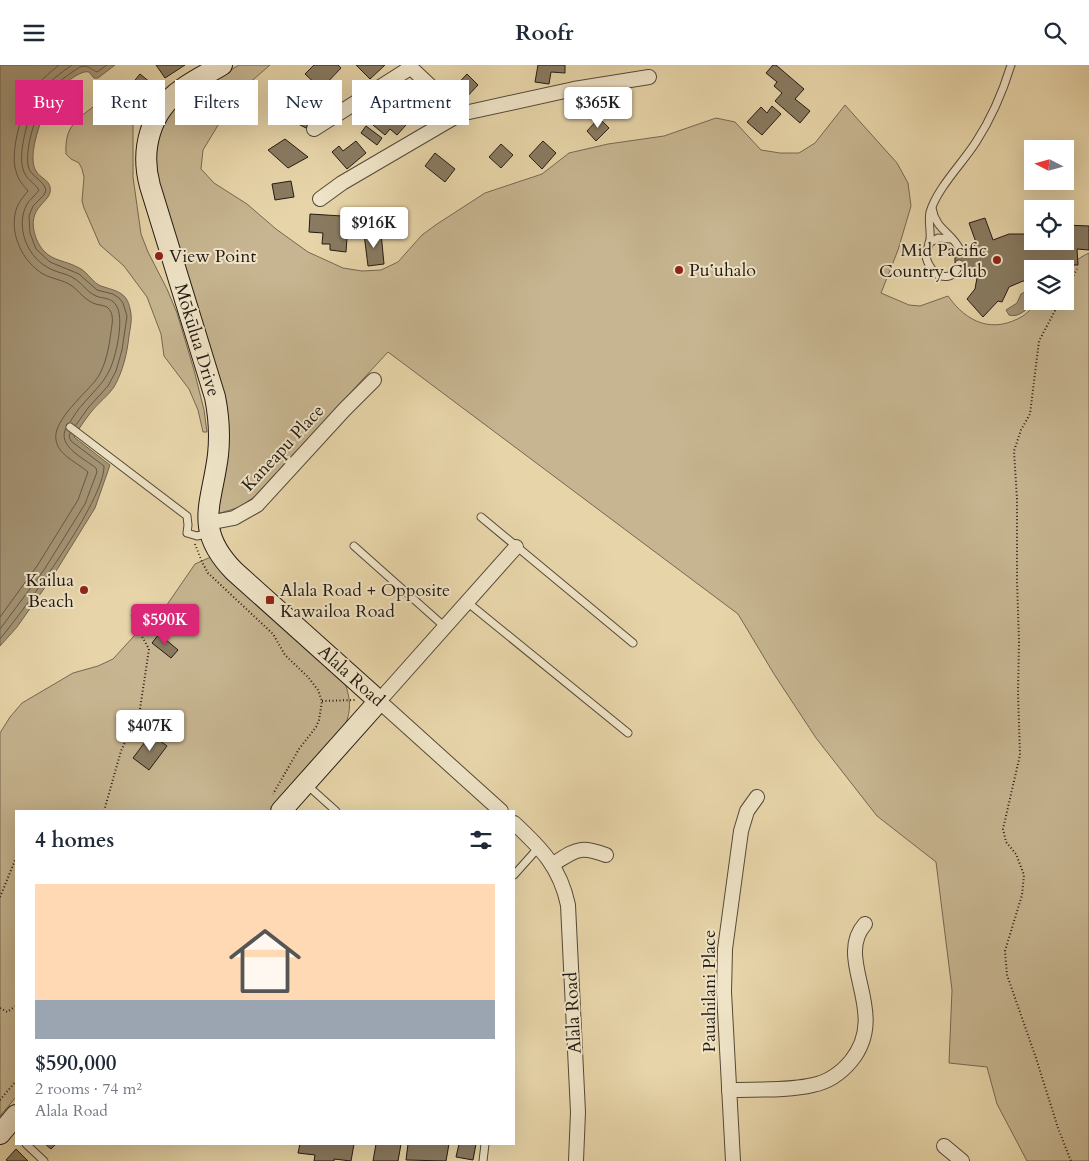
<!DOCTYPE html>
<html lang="en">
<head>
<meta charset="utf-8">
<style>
	:root { --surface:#fff; --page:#f6f6f7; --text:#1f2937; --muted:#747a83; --line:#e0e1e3; --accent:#db2777 }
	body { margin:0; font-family:Cardo,serif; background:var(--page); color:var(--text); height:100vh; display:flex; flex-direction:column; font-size:19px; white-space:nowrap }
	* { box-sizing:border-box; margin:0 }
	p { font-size:16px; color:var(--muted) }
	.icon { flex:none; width:28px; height:28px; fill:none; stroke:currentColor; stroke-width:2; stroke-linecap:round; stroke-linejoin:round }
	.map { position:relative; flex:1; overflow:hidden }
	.details { position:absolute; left:15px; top:745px; width:500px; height:335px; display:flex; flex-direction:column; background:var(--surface); border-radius:0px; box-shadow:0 5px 20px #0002 }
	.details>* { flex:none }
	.banner { position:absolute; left:15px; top:15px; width:500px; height:45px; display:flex; gap:10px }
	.needle { width:32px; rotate:276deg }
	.fabs { position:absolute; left:1024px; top:75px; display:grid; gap:10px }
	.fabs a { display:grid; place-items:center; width:50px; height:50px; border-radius:0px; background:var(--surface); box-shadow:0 5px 20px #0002; font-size:25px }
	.price { position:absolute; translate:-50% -42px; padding:0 11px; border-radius:5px; background:#fff; color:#222; font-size:16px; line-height:32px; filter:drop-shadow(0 1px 2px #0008) }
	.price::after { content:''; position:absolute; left:50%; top:30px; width:15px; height:11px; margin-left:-8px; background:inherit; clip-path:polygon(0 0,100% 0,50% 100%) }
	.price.on { background:var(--accent); color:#fff }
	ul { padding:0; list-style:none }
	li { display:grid; align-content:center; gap:10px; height:265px; padding:0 20px }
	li+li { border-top:1px solid var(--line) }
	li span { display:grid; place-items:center; height:155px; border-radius:0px; color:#555 }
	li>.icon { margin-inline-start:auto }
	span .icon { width:90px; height:90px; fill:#fffc; stroke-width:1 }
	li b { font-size:21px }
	h2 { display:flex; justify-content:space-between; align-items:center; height:60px; padding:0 20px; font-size:21px }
	.pill { padding:0 18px; border-radius:0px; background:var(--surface); box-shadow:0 5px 20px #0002; font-size:18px; line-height:45px }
	.pill.on { background:var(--accent); color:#fff }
	header { display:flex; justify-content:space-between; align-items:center; height:65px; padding:0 20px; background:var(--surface); font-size:22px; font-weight:700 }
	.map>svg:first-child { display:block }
</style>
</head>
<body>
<header><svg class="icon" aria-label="menu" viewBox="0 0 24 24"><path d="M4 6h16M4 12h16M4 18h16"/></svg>Roofr<svg class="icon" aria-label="search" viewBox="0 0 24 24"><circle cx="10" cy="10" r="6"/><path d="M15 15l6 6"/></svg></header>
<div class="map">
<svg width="1089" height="1096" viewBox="0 0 1089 1096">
	<rect width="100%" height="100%" fill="#e7d5a9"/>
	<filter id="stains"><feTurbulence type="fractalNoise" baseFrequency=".004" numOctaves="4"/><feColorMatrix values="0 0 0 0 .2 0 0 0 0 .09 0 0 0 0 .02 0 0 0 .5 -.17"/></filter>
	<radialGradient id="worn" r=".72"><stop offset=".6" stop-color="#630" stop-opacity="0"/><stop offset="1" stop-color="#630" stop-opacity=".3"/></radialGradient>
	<g fill="#c6b590" stroke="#756852">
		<path d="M239,0H270L247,20L223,52L203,85L201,104L214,118L247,139L276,164L308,187L343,203L362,206L381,205L398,197L422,170L437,159L485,128L542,109L569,88L608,79L664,71L716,53L735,57L761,85L780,88H799L815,78L845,40L897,98L908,118L911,141L898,185L881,228L909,240L920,241L948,231C967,258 993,269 1023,251C1029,247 1035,239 1041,236C1047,234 1058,236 1065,236C1065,213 1065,199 1089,188V1096H1027L997,1039L987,1002L949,998L952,925L936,797L877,751L816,673L774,609L738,549L388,287L254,432L240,442L217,449L224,405L156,108V79L167,52L187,31Z"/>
		<path d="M103,33L133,60V112L141,169L148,187L167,224L177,248L194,305L204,345L207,367H203L198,345L189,324L164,291L161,269L147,232L124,201L100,180L84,143L82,136L84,112L82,104L79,98L71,94L66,89C64,55 83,53 103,33Z"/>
		<path d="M213,491L343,614C349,627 352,641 347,655C342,670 327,683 317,695C302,712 286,729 271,746H16V1032L0,1051V668L10,652L22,638L73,608L98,601L113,594L145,559L151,563L195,499Z"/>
	</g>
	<g fill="#a59576" stroke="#71644e">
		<path d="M0,0H115L98,13H94L89,7C79,4 55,26 51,34C43,48 26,91 36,106C40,113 48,114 50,122C54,138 24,140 36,173C46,198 63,193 81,204C88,208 93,218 101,221C119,227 128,227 131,249C132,256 130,264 129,271C127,289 123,306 114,322C108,331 98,338 91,347C85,355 79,363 74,372L110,400L95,443L53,511L17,562L0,581Z"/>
		<path d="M1027,226L1032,230L1033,238C1027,244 1019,253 1009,250L1006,245L1017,238L1021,229Z"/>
	</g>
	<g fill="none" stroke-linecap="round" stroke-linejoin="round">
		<g stroke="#645844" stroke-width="1">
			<path d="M70,357C74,351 78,344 83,339C92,328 103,319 109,306C116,293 125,252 116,240C111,232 103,234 96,231C87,227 83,219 75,214C67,208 56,208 47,202C27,191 15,161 27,139C30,134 36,130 39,125C34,117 26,115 23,104C17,86 31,41 42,26C49,16 62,7 72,0"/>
			<path d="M76,360L88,343L108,321L116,306L122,285L127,251L123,238L119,233L113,229L97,225L79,209L50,197L36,184L30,168L29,151L33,141L44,130L46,125C43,114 30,112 28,100C25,82 37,45 47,30C54,19 69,9 80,2C89,0 90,4 97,7L107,0"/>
			<path d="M0,552L37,501L78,435L88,407C78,398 58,390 56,375C52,355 88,327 98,312C106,299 109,282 111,267C112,258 115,249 107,242C103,240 97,240 93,238C84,234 79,226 72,221C64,215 52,214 43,209C23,197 9,169 16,145C18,138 23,132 28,126C23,120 18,115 16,106C9,86 24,38 36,21C43,13 52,6 59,0"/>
			<path d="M0,564L44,505L85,439L97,407L96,403C85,394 56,381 66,363"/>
			<path d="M0,574C24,545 105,435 104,401L71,376L69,372L70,368"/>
		</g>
	</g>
	<g fill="#897b61" stroke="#241a13">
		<path d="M156,0H185L165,13Z"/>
		<path d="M314,0H338L341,3L321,24L305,9Z"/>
		<path d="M356,0H385L370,14Z"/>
		<path d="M538,0H565V8L551,7L549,19L535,17Z"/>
		<path d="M773,0H776L804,24L795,34L810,46L800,58L775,36L782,28L774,21L777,17L766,8Z"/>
		<path d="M140,9L151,18L136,36L133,33L130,41L116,36L120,24L126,26Z"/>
		<path d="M467,9L478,20L461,38L450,27Z"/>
		<path d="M284,26L317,43L306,63L273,46Z"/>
		<path d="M405,32L424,48L416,58L397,42Z"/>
		<path d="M772,41L781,49L762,70L747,57L761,42L767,48Z"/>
		<path d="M387,44L406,60L397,70L390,64L385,70L373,60Z"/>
		<path d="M599,53L609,63L596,76L587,66Z"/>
		<path d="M366,61L382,73L377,80L361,68Z"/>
		<path d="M285,74L308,92L288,103L268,85Z"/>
		<path d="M356,76L366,88L347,104L332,87L339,81L343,86Z"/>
		<path d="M543,76L556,88L542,104L529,91Z"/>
		<path d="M501,79L513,90L501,103L489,92Z"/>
		<path d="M435,88L455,104L445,117L425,101Z"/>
		<path d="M291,116L294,132L275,135L272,119Z"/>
		<path d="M310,149L342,151L341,172L347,173L346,187L330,185V179H322L323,168L309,167Z"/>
		<path d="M985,153L993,175L1009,169H1025V167H1032V176H1065V160L1089,161V185L1077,184L1078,200H1065V204H1032V221H1031L1029,217L1023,216L1009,222L1002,237L998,236L983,252L967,234L975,224L978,207L955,198V186L977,180L969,158Z"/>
		<path d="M381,168L384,199L368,201L364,169Z"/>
		<path d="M159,569L178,585L171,593L152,578Z"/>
		<path d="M151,669L167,681L149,705L133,693Z"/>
		<path d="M45,1079H56L51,1084Z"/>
		<path d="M300,1079H354L351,1096L334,1094V1096H314L315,1090L298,1088Z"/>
		<path d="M376,1079H401L398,1096H373Z"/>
		<path d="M408,1079H449L446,1096L406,1095Z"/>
		<path d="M459,1079H476L473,1095L456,1092Z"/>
		<path d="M16,1084L28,1096H8L6,1095Z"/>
	</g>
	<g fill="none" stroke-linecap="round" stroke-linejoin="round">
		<defs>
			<g id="lane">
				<path d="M932,143C936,166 952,167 960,185"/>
				<path d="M929,178L938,173L951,174"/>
				<path d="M959,199C955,215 939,215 931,203C922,189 928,188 930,174C931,165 928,157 930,147C938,122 962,99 976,77C991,54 1003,26 1011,0"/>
				<path d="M70,362L187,451L188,460L187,468L197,471L210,468"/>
				<path d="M481,452L633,578"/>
				<path d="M354,481L445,562"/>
				<path d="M467,537L628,668"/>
				<path d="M307,720L336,746"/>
				<path d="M514,810L539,782"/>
				<path d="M26,1079L44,1096"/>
				<path d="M483,1096L485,1079"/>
			</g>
			<g id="street">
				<path d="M408,0L460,49"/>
				<path d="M314,64L410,3"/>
				<path d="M320,134L342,118L460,49L574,24L649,12"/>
				<path d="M208,458L234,453L257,440L344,345L374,315"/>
				<path d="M501,746L379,636L516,482"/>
				<path d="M514,758C541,783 560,802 568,840L578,1047L576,1096"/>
				<path d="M553,799C576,785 579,780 606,790"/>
				<path d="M729,1025C755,1024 788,1026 813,1020C828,1017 841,1008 851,996C891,947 833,895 865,859"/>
				<path d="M944,1081L962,1096"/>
				<path d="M733,1096L724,927L725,884L741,766L747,746L757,732"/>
			</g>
			<g id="secondary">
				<path d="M222,0C209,8 194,15 182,24C150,46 140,85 150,121L215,332C219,352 220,371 218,390C212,439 193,464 234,506L379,636L281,746"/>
				<path d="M0,1069L16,1050"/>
			</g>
		</defs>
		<use href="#lane" stroke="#554938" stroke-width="9"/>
		<use href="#street" stroke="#554938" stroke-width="16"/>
		<use href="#secondary" stroke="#241a13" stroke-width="22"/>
		<g stroke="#241a13" stroke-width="2" stroke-dasharray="1 2.5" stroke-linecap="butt">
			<path d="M1065,226L1077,204"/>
			<path d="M1060,236L1039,276L1030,349L1021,365L1014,386L1017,434V516L1019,577L1018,628L1020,690L1003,764L1006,777L1016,789L1024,810L1022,830L1005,886L1007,910L1036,993L1058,1063L1071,1096"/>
			<path d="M195,479L202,497L208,508L273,569L285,590L308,612L318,625L322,636L319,655L316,662L299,684L273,729"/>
			<path d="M322,636L355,635"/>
			<path d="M104,746L121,686L140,644L149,584L131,552L133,549"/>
			<path d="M0,832L16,793"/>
			<path d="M0,943L7,947L16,941"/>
			<path d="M0,1035L16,1016"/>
		</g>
		<use href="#lane" stroke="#efe4c7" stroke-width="7"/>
		<use href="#street" stroke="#efe4c7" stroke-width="14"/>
		<use href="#secondary" stroke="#efe4c7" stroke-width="20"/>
	</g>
	<g fill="#8f2418" stroke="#efe4c7" stroke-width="2">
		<circle cx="159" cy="191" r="5"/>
		<circle cx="997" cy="195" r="5"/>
		<circle cx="679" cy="205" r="5"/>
		<circle cx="84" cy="525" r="5"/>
		<rect x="265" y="530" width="10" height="10" rx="2.5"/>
	</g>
	<g text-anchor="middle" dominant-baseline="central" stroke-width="4" stroke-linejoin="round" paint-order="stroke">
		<g font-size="18" fill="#241a13" stroke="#efe4c7" text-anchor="start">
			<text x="987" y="185" text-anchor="end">Mid Pacific<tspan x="987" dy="21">Country Club</tspan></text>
			<text x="169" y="191">View Point</text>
			<text x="689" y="205">Puʻuhalo</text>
			<text x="74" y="515" text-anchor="end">Kailua<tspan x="74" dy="21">Beach</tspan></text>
			<text x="280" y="525">Alala Road + Opposite<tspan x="280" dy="21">Kawailoa Road</tspan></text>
		</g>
		<g font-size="18" fill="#241a13" stroke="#efe4c7">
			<text transform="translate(197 275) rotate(73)">Mōkūlua Drive</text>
			<text transform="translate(283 383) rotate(-47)">Kaneapu Place</text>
			<text transform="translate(351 611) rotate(42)">Alala Road</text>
			<text transform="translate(709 926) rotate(-90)">Pauahilani Place</text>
			<text transform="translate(573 948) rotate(-93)">Alala Road</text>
		</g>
	</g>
	<rect width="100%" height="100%" filter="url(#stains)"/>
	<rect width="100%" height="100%" fill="url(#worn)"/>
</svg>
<div class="fabs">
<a><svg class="needle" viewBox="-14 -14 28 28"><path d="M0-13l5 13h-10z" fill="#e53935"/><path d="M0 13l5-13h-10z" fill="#747a83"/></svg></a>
<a><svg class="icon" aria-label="locate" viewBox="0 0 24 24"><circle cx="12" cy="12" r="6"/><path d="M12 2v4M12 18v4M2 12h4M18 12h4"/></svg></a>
<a><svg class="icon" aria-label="layers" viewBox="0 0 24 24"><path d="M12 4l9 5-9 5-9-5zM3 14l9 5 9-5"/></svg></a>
</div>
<b class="price" style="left:598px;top:64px">$365K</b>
<b class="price" style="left:374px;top:184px">$916K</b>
<b class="price on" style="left:165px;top:581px">$590K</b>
<b class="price" style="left:150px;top:687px">$407K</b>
<div class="banner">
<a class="pill on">Buy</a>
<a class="pill">Rent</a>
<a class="pill">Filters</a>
<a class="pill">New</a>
<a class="pill">Apartment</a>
</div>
<section class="details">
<h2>4 homes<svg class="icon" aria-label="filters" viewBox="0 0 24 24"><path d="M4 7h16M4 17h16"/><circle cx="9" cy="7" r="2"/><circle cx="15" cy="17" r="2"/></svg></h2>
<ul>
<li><span style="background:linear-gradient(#ffd9b3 75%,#9aa5b1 0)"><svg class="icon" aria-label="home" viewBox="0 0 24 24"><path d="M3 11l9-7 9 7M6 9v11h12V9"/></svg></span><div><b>$590,000</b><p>2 rooms · 74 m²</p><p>Alala Road</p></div></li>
</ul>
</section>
</div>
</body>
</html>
